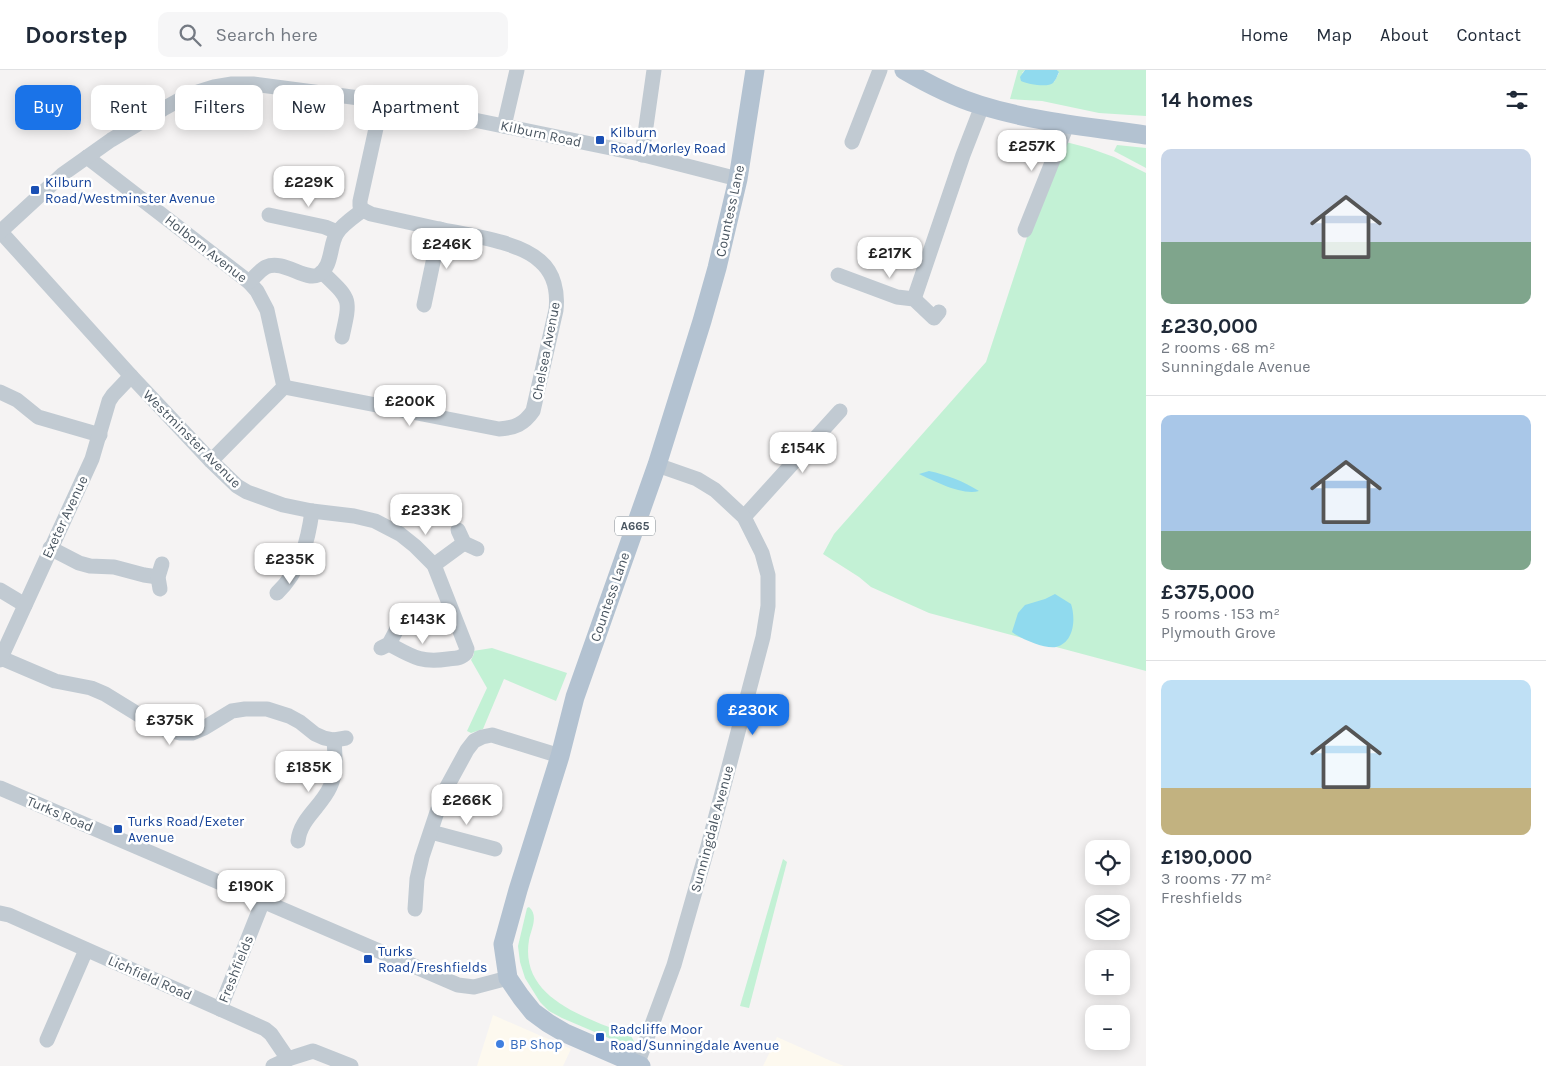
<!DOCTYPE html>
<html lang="en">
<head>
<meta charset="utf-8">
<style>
	:root { --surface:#fff; --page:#f6f6f7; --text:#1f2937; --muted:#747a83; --line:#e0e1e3; --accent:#1a73e8 }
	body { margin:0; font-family:Karla,sans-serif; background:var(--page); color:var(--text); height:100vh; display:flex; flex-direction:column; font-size:19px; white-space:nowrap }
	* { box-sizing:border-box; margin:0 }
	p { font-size:16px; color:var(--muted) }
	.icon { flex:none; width:28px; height:28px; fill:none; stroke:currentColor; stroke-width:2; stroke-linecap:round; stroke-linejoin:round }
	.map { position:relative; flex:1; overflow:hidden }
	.drawer { display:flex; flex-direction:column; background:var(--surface); width:400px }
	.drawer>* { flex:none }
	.top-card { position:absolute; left:15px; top:15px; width:475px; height:45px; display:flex; gap:10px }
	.buttons { position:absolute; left:1085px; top:770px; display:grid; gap:10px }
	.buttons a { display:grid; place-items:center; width:45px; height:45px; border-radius:10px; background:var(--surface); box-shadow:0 2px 12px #0003; font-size:25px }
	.price { position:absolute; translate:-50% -42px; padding:0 11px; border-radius:10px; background:#fff; color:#222; font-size:16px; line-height:32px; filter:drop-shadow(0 1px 2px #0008) }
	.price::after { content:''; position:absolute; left:50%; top:30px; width:15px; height:11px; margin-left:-8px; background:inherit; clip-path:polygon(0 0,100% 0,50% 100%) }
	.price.active { background:var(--accent); color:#fff }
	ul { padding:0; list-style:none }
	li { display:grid; align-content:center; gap:10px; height:265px; padding:0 15px }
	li+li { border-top:1px solid var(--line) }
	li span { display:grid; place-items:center; height:155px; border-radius:10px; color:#555 }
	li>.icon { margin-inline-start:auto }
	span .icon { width:90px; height:90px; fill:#fffc; stroke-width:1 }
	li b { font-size:21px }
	h2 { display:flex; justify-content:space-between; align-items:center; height:60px; padding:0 15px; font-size:21px }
	.tag { padding:0 18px; border-radius:10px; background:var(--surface); box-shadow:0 2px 12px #0003; font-size:18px; line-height:45px }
	.tag.active { background:var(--accent); color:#fff }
	header { display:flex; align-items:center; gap:30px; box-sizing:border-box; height:70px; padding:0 25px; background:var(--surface); border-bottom:1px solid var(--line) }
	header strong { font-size:24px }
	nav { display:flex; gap:28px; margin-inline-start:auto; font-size:18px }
	.search { width:350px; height:45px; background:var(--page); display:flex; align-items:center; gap:12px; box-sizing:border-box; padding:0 18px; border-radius:10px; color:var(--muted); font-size:19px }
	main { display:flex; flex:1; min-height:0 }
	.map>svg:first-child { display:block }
</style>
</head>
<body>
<header>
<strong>Doorstep</strong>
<div class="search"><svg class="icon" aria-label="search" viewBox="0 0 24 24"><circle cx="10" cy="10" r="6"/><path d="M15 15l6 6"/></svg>Search here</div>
<nav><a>Home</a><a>Map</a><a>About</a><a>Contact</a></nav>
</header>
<main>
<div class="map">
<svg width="1146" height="996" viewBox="0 0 1146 996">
	<rect width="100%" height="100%" fill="#f5f3f3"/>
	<g fill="#fdf9ef">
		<path d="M493,945L571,979L563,996H477Z"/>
		<path d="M777,967L831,991L844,996H763Z"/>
	</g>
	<g fill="#c3f1d5">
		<path d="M1018,0H1025L1022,3L1054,12L1059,3L1057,0H1146V46L1099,43L1042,31L1010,29Z"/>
		<path d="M1062,71L1089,78L1114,87L1146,103V601L929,543L871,517L859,507L823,484L834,464L986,292L1032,152Z"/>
		<path d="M1117,75L1146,78V98L1114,81Z"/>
		<path d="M492,578L567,603L556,631L504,609L483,659L471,663L467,661L487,618L471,590L474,584L473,581Z"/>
		<path d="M783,789L787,792L749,938L740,936Z"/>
		<path d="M529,837C539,846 531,859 529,870C519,930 589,948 631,966L635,973L632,978L562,948L549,941L540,932L525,908L520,892L518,876L527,838Z"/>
	</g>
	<g fill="#90daee">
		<path d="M1025,0H1057L1059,2C1057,6 1056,10 1053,13C1048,18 1027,14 1021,11L1020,7Z"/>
		<path d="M929,401C947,405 963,411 979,421C963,426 934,411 919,404Z"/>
		<path d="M1055,524L1071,534C1076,549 1074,573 1056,577C1045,579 1021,569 1012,562L1018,543L1025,535L1045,529Z"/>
	</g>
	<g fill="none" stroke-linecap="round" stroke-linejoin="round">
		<g stroke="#c1cad2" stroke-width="15">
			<path d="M504,56L517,0"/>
			<path d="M852,72L880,0"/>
			<path d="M642,85L654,0"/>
			<path d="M87,87L249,212L257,221L267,240L284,317L211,391"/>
			<path d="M269,145L325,157L337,162"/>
			<path d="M1025,160L1067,55"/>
			<path d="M0,161L131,306L211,391L237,416L247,422L283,435L312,441L354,446L375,451L400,464L415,476L434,495L467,579L466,583C461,589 455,588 448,589C421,593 413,587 389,574"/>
			<path d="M0,162L63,104L111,70L163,39L181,29L198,22L214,17L232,14H253L382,31L640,84L738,109"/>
			<path d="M322,202C351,230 351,227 342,267"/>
			<path d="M838,205L897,227L914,229L934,248L939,242"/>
			<path d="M249,212C254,208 260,200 266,197C283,189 305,211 318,205C333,197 329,175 337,163C343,154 354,147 363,140L360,136V131L382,31"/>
			<path d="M914,229L963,85L982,36"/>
			<path d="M424,235L440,159"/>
			<path d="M284,317L499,359C515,358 524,354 533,341L556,240C558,222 554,203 540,191C519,171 467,165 439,159C416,154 394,149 371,144L363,140"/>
			<path d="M0,322L17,330L38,347L100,365"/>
			<path d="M744,447L840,341"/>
			<path d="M458,460L464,473L477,479"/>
			<path d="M50,478L79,493L90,496L114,497L144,505L158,507"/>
			<path d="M434,495L464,473"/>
			<path d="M160,519L158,507L162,494"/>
			<path d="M0,520L25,535"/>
			<path d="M277,523C300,501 308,472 312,441"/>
			<path d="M381,578L389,574L397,559"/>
			<path d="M1,588L55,611L91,618L105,624L157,656L167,660L180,663H192L204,658L232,641L245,639H267L289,646L300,652L315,664L324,668L334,670L346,668"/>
			<path d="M0,590L92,389L109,331L113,325L131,306"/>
			<path d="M0,718L458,915L474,917L508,908"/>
			<path d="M431,762L495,779"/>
			<path d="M298,771C300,749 321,737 330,717C337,702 335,686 334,670"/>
			<path d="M415,839L417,809L422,787L443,724L467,680L474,671L482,667L492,665L560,686"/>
			<path d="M0,843L9,845L265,959L271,964L288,989"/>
			<path d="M220,939L263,831"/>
			<path d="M47,970L86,880"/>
			<path d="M637,995L674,895L708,776L763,567L768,536V505L762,483L744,447L715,420L697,409L657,395"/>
			<path d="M273,996L288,989L313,981L351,996"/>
		</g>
		<g stroke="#b3c2d1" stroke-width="19">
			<path d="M904,0C928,14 953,27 980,35C1034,52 1090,57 1146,65"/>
			<path d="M641,996L565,963L548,953L533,942L521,927L508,908L503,874L518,820L560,686L575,627L657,395L702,251L717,198L738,109L755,0"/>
		</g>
	</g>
	<g fill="#1a4fb4" stroke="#fff" stroke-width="2">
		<rect x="595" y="65" width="10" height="10" rx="2.5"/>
		<rect x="30" y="115" width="10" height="10" rx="2.5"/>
		<rect x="113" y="754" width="10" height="10" rx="2.5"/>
		<rect x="363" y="884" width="10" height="10" rx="2.5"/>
		<rect x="595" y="962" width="10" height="10" rx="2.5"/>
	</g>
	<circle fill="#3f7fe0" stroke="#fff" stroke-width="2" cx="500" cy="974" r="5"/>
	<g text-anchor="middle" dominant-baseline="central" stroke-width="5" stroke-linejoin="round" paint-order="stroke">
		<rect fill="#fff" stroke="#808990" stroke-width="1" x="615" y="446.5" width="40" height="19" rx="4"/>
		<g font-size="12" font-weight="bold" fill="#4a5661">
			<text x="635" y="456">A665</text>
		</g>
		<g font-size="14" fill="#164399" stroke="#fff" text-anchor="start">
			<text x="610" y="62">Kilburn<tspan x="610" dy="16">Road/Morley Road</tspan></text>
			<text x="45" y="112">Kilburn<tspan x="45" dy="16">Road/Westminster Avenue</tspan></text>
			<text x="128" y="751">Turks Road/Exeter<tspan x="128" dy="16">Avenue</tspan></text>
			<text x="378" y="881">Turks<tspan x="378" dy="16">Road/Freshfields</tspan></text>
			<text x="610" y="959">Radcliffe Moor<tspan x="610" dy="16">Road/Sunningdale Avenue</tspan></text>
		</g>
		<g font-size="14" fill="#4a5661" stroke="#fff">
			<text transform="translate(541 64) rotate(12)">Kilburn Road</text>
			<text transform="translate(730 141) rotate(-78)">Countess Lane</text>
			<text transform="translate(206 179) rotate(38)">Holborn Avenue</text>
			<text transform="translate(546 281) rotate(-79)">Chelsea Avenue</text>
			<text transform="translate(192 369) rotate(45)">Westminster Avenue</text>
			<text transform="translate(65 447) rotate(-65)">Exeter Avenue</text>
			<text transform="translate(610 527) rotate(-71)">Countess Lane</text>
			<text transform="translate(60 744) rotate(23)">Turks Road</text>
			<text transform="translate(712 759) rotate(-75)">Sunningdale Avenue</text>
			<text transform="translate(236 899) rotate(-68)">Freshfields</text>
			<text transform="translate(150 908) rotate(24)">Lichfield Road</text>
		</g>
		<g font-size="14" fill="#366cbe" stroke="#fff" text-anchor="start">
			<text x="510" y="974">BP Shop</text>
		</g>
	</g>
</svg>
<div class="buttons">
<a><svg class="icon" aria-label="locate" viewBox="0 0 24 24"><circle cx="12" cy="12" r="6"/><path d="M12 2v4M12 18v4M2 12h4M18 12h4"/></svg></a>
<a><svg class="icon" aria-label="layers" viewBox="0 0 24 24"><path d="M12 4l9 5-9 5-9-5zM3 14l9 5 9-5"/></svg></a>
<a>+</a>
<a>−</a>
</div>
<b class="price" style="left:1032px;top:102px">£257K</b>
<b class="price" style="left:309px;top:138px">£229K</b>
<b class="price" style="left:447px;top:200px">£246K</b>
<b class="price" style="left:890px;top:209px">£217K</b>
<b class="price" style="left:410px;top:357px">£200K</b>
<b class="price" style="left:803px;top:404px">£154K</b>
<b class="price" style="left:426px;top:466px">£233K</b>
<b class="price" style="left:290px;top:515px">£235K</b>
<b class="price" style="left:423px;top:575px">£143K</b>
<b class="price active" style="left:753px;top:666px">£230K</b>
<b class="price" style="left:170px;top:676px">£375K</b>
<b class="price" style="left:309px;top:723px">£185K</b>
<b class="price" style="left:467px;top:756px">£266K</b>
<b class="price" style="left:251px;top:842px">£190K</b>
<div class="top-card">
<a class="tag active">Buy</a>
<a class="tag">Rent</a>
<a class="tag">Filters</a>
<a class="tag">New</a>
<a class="tag">Apartment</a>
</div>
</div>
<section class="drawer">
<h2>14 homes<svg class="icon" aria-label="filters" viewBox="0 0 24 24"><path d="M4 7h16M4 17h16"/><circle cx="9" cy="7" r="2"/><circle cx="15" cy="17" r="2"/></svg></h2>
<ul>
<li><span style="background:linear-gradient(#c9d6e8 60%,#7fa58c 0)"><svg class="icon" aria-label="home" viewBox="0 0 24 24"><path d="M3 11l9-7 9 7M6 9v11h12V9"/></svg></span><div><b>£230,000</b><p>2 rooms · 68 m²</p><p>Sunningdale Avenue</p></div></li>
<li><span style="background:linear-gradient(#a9c7e8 75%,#7fa58c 0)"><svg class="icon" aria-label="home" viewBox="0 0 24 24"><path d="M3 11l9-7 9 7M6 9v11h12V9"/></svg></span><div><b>£375,000</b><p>5 rooms · 153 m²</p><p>Plymouth Grove</p></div></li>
<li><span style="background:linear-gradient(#bfe0f5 70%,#c2b280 0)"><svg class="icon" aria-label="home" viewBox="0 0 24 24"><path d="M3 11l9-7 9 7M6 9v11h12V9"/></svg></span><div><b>£190,000</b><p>3 rooms · 77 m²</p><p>Freshfields</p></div></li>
</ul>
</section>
</main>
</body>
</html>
